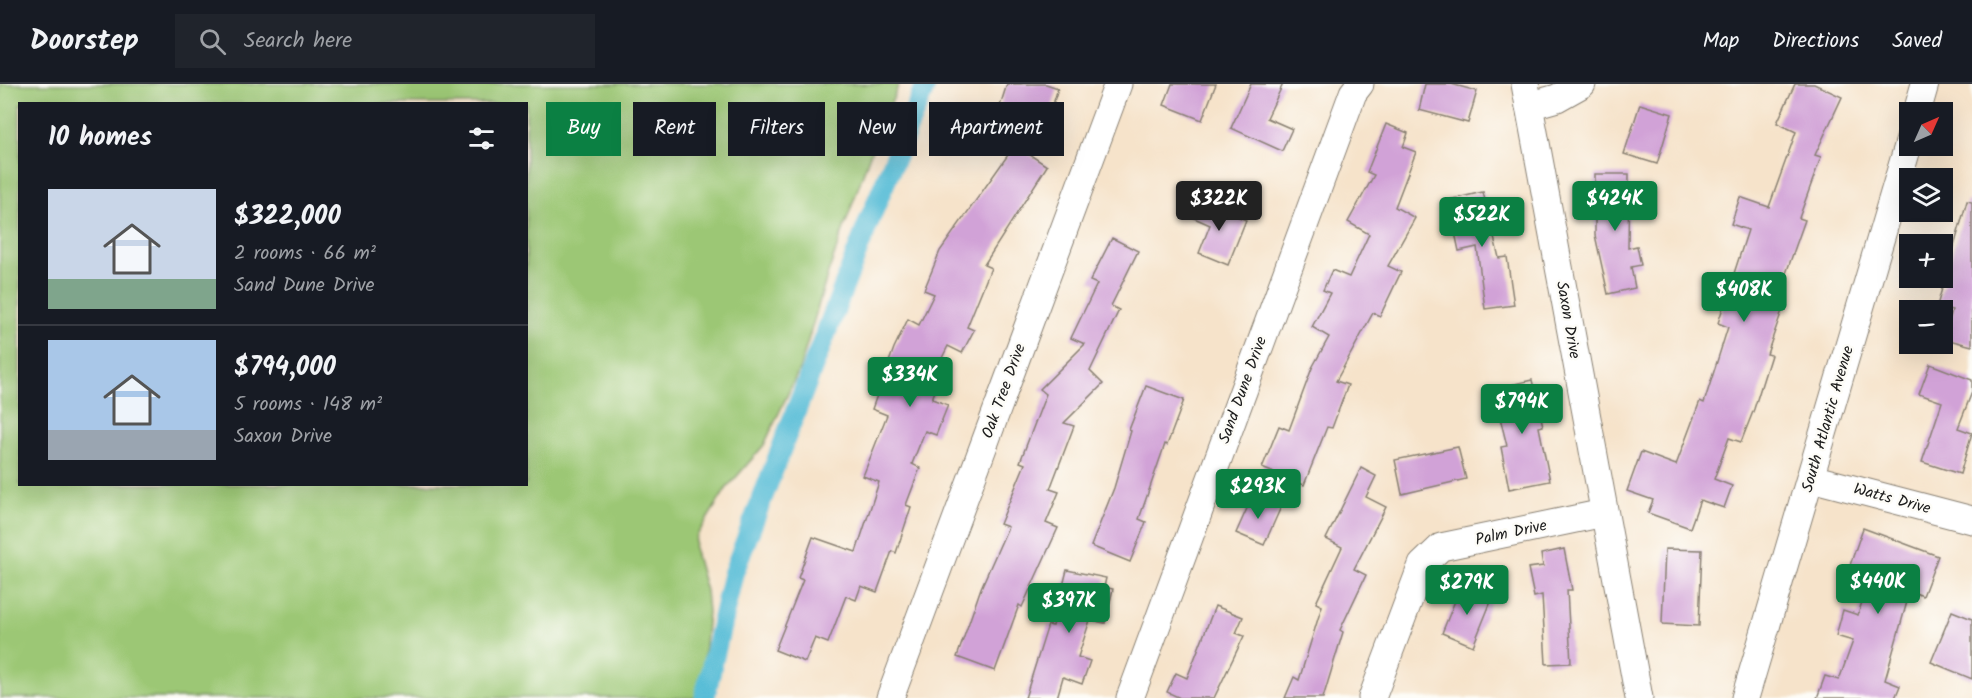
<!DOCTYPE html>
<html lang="en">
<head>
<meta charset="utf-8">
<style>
	:root { --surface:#171b24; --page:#20242c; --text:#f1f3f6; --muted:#9ea1a6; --line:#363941; --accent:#0b8043 }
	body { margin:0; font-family:Kalam,sans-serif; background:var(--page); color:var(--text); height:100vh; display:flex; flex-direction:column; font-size:22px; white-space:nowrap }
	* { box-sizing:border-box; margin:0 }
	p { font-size:20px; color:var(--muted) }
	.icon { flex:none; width:33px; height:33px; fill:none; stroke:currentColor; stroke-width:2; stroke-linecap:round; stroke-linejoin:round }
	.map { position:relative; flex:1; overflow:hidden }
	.panel { position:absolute; left:18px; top:18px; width:510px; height:384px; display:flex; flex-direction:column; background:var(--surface); border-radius:0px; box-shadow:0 6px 24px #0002 }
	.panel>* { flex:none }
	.top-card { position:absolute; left:546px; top:18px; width:570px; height:54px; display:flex; gap:12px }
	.needle { width:39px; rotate:45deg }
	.buttons { position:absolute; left:1899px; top:18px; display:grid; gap:12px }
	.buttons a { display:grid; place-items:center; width:54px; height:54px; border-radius:0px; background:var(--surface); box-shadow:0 6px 24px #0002; font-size:30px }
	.price { position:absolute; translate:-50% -51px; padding:0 14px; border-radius:6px; background:var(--accent); color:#fff; font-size:20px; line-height:39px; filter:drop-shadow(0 2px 3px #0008) }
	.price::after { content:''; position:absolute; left:50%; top:36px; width:18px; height:14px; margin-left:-9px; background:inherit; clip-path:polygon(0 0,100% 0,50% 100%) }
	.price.on { background:#222; color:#fff }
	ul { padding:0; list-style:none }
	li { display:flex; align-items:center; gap:18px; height:150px; padding:0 30px }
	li+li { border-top:2px solid var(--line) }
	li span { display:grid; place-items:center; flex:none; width:168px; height:120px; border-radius:0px; color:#555 }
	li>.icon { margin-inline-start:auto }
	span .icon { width:72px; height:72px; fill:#fffc; stroke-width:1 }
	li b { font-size:26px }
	h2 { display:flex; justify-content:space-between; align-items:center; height:72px; padding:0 30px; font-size:26px }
	.tag { padding:0 21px; border-radius:0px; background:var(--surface); box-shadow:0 6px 24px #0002; font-size:21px; line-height:54px }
	.tag.on { background:var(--accent); color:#fff }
	header { display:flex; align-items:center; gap:36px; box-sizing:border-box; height:84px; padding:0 30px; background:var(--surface); border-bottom:2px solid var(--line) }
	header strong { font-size:28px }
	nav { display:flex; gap:33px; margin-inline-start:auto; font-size:21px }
	.search { width:420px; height:54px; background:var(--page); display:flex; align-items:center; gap:15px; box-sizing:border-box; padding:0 21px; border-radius:0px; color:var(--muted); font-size:22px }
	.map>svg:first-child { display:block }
</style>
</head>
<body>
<header>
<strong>Doorstep</strong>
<div class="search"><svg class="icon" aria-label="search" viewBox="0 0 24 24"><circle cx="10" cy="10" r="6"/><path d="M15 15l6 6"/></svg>Search here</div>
<nav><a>Map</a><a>Directions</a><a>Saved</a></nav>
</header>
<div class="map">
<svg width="1972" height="614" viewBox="0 0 1972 614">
	<rect width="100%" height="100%" fill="#fdfcf7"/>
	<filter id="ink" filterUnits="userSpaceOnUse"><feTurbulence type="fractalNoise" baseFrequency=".0167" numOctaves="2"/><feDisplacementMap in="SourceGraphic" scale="12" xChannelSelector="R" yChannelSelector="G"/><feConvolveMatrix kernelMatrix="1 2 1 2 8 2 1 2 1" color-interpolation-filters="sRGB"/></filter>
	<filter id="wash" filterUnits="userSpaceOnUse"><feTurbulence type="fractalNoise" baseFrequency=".008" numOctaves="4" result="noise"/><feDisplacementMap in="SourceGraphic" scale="24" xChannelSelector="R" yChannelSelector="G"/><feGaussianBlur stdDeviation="1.35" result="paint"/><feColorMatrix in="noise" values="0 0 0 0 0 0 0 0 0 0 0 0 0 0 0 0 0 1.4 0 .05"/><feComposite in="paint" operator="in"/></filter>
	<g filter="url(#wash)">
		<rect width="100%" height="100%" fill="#f6e3ca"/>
		<path fill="#9cc774" stroke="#5c7248" stroke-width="1.5" fill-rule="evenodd" d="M0,0H899L869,73L827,192L800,284L764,361L726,405L696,453L694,464L706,507L708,528L703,582L696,614H0ZM20,20H526V400H20Z"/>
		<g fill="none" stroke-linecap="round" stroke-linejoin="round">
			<path stroke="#59bdd7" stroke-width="21" d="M705,612L733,490L871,132L926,0"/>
		</g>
		<g id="blocks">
			<g fill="#d1a2d7">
				<path d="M1007,0H1046L1058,4L1047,40L999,25Z"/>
				<path d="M1172,0H1216L1202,36L1164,21Z"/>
				<path d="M1251,0H1283L1267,34L1292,45L1282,67L1231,44Z"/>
				<path d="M1425,0H1451L1477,7L1468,39L1419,26Z"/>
				<path d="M1795,0H1814L1842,13L1815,71L1821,73L1799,134L1805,136L1778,212L1786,215L1767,270L1771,271L1754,325L1741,358L1729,354L1714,395L1732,402L1724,424L1700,416L1690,444L1648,429L1653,416L1627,407L1641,368L1676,381L1700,317L1704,319L1728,243L1718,239L1748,146L1731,140L1740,113L1769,123L1796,48L1777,39Z"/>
				<path d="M1640,20L1672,30L1657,80L1624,70Z"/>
				<path d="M1386,40L1408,49L1403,63L1416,68L1395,123L1415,134L1388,182L1401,188L1380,232L1373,229L1336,297L1348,301L1332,344L1327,343L1304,401L1262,384L1279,342L1289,346L1312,284L1329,253L1312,243L1330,209L1323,206L1332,186L1349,193L1369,150L1348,138L1374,91L1367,88Z"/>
				<path d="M1015,61L1047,82L984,181L991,184L967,243L974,246L962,269L948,262L931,296L938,299L932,315L948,321L936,351L925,347L912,380L920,384L906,421L911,423L896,469L892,467L877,508L861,502L856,516L846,512L828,559L815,554L805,578L775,566L803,496L798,494L813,453L856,468L879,398L863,392L887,331L872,325L894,264L908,235L919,241L934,210L924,206L940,167Z"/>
				<path d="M1595,90H1629L1628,164L1637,162L1641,181L1631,183L1635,204L1608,210L1595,151Z"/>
				<path d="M1483,108L1499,174L1507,173L1514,221L1485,225L1477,163L1459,167L1448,116Z"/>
				<path d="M1199,116L1246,136L1228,181L1199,169L1210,141L1192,133Z"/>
				<path d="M1967,117L1972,118V262L1945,255L1952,226L1937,222Z"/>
				<path d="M1112,154L1138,167L1111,222L1119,226L1090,287L1103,300L1064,339L1074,342L1050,405L1059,408L1046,439L1058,444L1022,523L1019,521L995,587L957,573L981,504L1008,443L1000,440L1025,380L1020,378L1046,310L1040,305L1085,260L1071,254L1097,200L1090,197Z"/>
				<path d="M1930,280L1972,296V308L1958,344L1972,349L1960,390L1922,378L1942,318L1919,310Z"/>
				<path d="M1532,296L1543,342L1539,343L1550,397L1509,405L1501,363L1507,362L1493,305Z"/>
				<path d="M1146,302L1184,316L1167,361L1165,360L1139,435L1146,438L1130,478L1091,462L1114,404L1131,347L1129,346Z"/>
				<path d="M1458,363L1466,395L1402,410L1395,376Z"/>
				<path d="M1361,384L1376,392L1366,413L1386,423L1354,485L1366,491L1340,546L1343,548L1323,614H1285L1294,593L1299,596L1322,522L1316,519L1342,463L1326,455Z"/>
				<path d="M1253,411L1281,423L1264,461L1236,449Z"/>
				<path d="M1863,444L1938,472L1923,512L1910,507L1885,596L1900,602L1895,614H1817L1825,592L1839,596L1853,557L1836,552L1843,526L1858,531L1870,491L1849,484Z"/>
				<path d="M1564,465L1572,506H1567L1571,579L1546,580L1542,511L1534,513L1528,484L1543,482L1541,470Z"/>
				<path d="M1665,465L1702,466L1699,542L1662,540Z"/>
				<path d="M1067,486L1106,494L1104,503L1113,505L1105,539L1090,536L1078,573L1090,577L1082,600L1063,593L1057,614H1025L1048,541L1053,542Z"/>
				<path d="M1461,502L1492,515L1473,562L1442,549Z"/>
				<path d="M1215,522L1243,533L1236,549L1244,552L1214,614H1180L1167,608L1176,589L1187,594Z"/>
				<path d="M1952,527L1972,535V595L1931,578Z"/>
			</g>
		</g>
	</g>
	<g filter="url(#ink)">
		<use href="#blocks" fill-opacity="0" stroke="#898073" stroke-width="1.5"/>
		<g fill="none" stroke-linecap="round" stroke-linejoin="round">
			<defs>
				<g id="minor">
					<path d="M1525,0L1639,614"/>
					<path d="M1529,22L1557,14L1582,0"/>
					<path d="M1917,28L1925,0"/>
					<path d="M1811,394L1972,436"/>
					<path d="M890,614L1118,0"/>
					<path d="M1130,614L1353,9L1360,0"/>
					<path d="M1372,614L1422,481L1441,463L1604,429"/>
					<path d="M1745,614L1910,55"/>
				</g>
			</defs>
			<use href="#minor" stroke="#898073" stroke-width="29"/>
			<use href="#minor" stroke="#fff" stroke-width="27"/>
		</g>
	</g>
	<g text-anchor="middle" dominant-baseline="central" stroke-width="5" stroke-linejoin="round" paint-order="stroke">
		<g font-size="16" fill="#1c1c1c" stroke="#fdfcf7">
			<text transform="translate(1568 236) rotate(80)">Saxon Drive</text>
			<text transform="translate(1243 306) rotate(-70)">Sand Dune Drive</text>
			<text transform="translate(1004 307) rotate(-70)">Oak Tree Drive</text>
			<text transform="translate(1828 335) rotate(-74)">South Atlantic Avenue</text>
			<text transform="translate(1892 415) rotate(15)">Watts Drive</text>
			<text transform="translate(1511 449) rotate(-12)">Palm Drive</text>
		</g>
	</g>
</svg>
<div class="buttons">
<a><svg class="needle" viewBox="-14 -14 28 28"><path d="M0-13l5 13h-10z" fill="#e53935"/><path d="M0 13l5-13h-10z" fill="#9ea1a6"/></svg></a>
<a><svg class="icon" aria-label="layers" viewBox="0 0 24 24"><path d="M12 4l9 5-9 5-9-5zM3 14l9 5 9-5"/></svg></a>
<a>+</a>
<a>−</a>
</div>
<b class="price on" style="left:1219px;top:148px">$322K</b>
<b class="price" style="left:1615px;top:148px">$424K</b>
<b class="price" style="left:1482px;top:164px">$522K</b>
<b class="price" style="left:1744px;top:239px">$408K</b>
<b class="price" style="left:910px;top:324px">$334K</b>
<b class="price" style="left:1522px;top:351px">$794K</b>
<b class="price" style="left:1258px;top:436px">$293K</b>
<b class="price" style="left:1878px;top:531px">$440K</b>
<b class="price" style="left:1467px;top:532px">$279K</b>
<b class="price" style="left:1069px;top:550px">$397K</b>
<div class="top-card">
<a class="tag on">Buy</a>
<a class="tag">Rent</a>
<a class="tag">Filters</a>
<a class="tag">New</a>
<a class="tag">Apartment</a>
</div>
<section class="panel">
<h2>10 homes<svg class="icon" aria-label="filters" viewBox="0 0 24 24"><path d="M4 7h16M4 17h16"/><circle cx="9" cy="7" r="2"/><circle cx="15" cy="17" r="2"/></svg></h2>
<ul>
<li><span style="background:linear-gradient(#c9d6e8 75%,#7fa58c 0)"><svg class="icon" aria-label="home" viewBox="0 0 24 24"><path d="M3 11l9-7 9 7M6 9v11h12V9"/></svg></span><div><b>$322,000</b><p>2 rooms · 66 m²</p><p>Sand Dune Drive</p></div></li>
<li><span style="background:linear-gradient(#a9c7e8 75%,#9aa5b1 0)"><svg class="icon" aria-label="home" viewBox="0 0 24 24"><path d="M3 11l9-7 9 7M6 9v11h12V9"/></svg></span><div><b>$794,000</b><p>5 rooms · 148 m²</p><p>Saxon Drive</p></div></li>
</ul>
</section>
</div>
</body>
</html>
